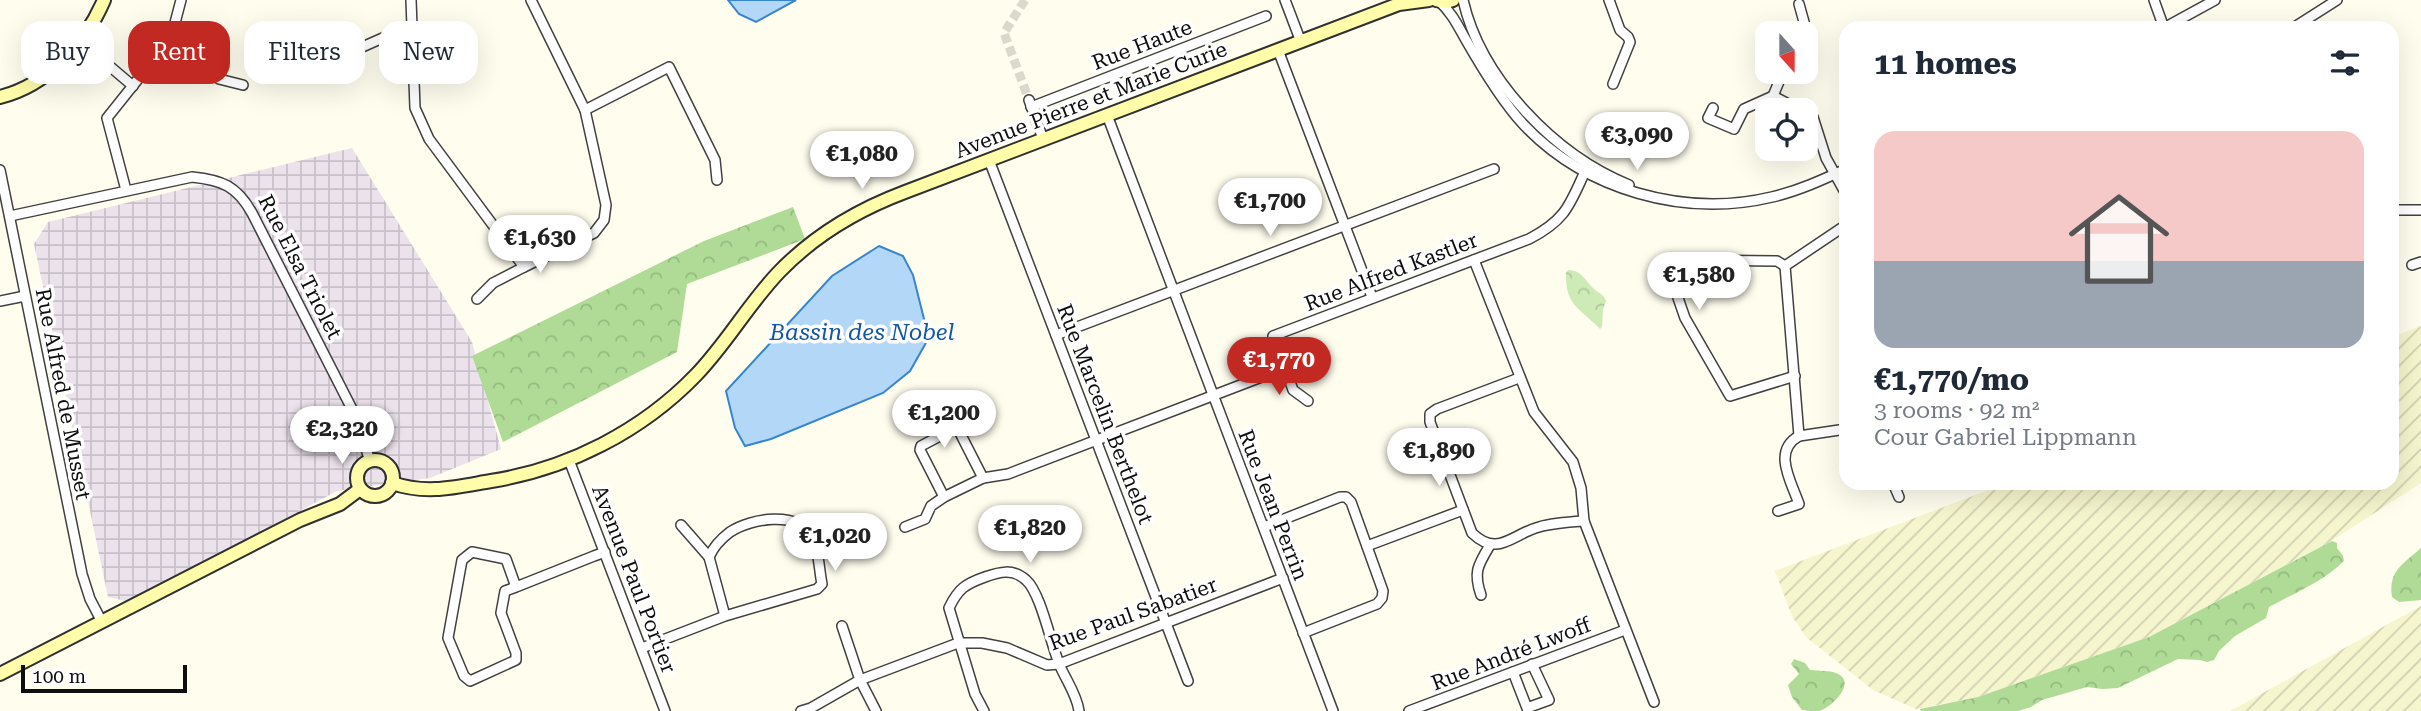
<!DOCTYPE html>
<html lang="en">
<head>
<meta charset="utf-8">
<style>
	:root { --surface:#fff; --page:#f6f6f7; --text:#1f2937; --muted:#747a83; --line:#e0e1e3; --accent:#c12922 }
	body { margin:0; font-family:"Roboto Serif",serif; background:var(--page); color:var(--text); height:100vh; display:flex; flex-direction:column; font-size:26px; white-space:nowrap }
	* { box-sizing:border-box; margin:0 }
	p { font-size:23px; color:var(--muted) }
	.icon { flex:none; width:38px; height:38px; fill:none; stroke:currentColor; stroke-width:2; stroke-linecap:round; stroke-linejoin:round }
	.map { position:relative; flex:1; overflow:hidden }
	.panel { position:absolute; left:1839px; top:21px; width:560px; height:469px; display:flex; flex-direction:column; background:var(--surface); border-radius:21px; box-shadow:0 7px 28px #0002 }
	.panel>* { flex:none }
	.top-card { position:absolute; left:21px; top:21px; width:665px; height:63px; display:flex; gap:14px }
	.needle { width:46px; rotate:159deg }
	.buttons { position:absolute; left:1755px; top:21px; display:grid; gap:14px }
	.buttons a { display:grid; place-items:center; width:63px; height:63px; border-radius:14px; background:var(--surface); box-shadow:0 7px 28px #0002; font-size:35px }
	.scale { position:absolute; left:21px; bottom:18px; width:166px; box-sizing:border-box; padding-left:7px; border:4px solid #0e0e0e; border-top:0; font-size:19px; line-height:24px; white-space:nowrap; color:#0e0e0e; -webkit-text-stroke:5px #fff; paint-order:stroke }
	.price { position:absolute; translate:-50% -60px; padding:0 16px; border-radius:24px; background:#fff; color:#222; font-size:23px; line-height:46px; filter:drop-shadow(0 2px 4px #0008) }
	.price::after { content:''; position:absolute; left:50%; top:42px; width:21px; height:16px; margin-left:-10px; background:inherit; clip-path:polygon(0 0,100% 0,50% 100%) }
	.price.selected { background:var(--accent); color:#fff }
	ul { padding:0; list-style:none }
	li { display:grid; align-content:center; gap:14px; height:371px; padding:0 35px }
	li+li { border-top:2px solid var(--line) }
	li span { display:grid; place-items:center; height:217px; border-radius:21px; color:#555 }
	li>.icon { margin-inline-start:auto }
	span .icon { width:126px; height:126px; fill:#fffc; stroke-width:1 }
	li b { font-size:30px }
	h2 { display:flex; justify-content:space-between; align-items:center; height:84px; padding:0 35px; font-size:30px }
	.chip { padding:0 24px; border-radius:21px; background:var(--surface); box-shadow:0 7px 28px #0002; font-size:24px; line-height:63px }
	.chip.selected { background:var(--accent); color:#fff }
	.map>svg:first-child { display:block }
</style>
</head>
<body>
<div class="map">
<svg width="2421" height="711" viewBox="0 0 2421 711">
	<defs>
		<pattern id="industrial-grid" width="8" height="8" patternUnits="userSpaceOnUse" patternTransform="scale(1.75)"><rect width="8" height="8" fill="#ece2ec"/><path d="M0 4h8M4 0v8" fill="none" stroke="#c9c1c9"/></pattern>
		<pattern id="farmland-furrows" width="10" height="10" patternUnits="userSpaceOnUse" patternTransform="scale(1.75)"><rect width="10" height="10" fill="#f5f5ce"/><path d="M-1 1l2-2M0 10L10 0M9 11l2-2" fill="none" stroke="#d1d1b0"/></pattern>
		<pattern id="forest-crowns" width="20" height="18" patternUnits="userSpaceOnUse" patternTransform="scale(1.75)"><rect width="20" height="18" fill="#afdb96"/><path d="M2 6a3 3 0 1 1 6 0M12 15a3 3 0 1 1 6 0" fill="none" stroke="#95bb80"/></pattern>
		<pattern id="park-crowns" width="20" height="18" patternUnits="userSpaceOnUse" patternTransform="scale(1.75)"><rect width="20" height="18" fill="#cdeab7"/><path d="M2 6a3 3 0 1 1 6 0M12 15a3 3 0 1 1 6 0" fill="none" stroke="#afc89c"/></pattern>
	</defs>
	<rect width="100%" height="100%" fill="#fffdee"/>
	<path fill="url(#industrial-grid)" d="M352,148L472,342L501,449L430,478L337,491L130,602L108,597L34,244L48,222Z"/>
	<g fill="url(#farmland-furrows)">
		<path d="M2421,326V483L2328,543L2149,637L1978,697L1916,709L1873,690L1806,637L1792,616L1775,571L2007,483H2392V337Z"/>
		<path d="M2421,606V711H2230L2392,622Z"/>
	</g>
	<g fill="url(#forest-crowns)">
		<path d="M793,207L805,239L687,284L677,352L503,442L472,356L704,241Z"/>
		<path d="M2332,541L2337,543V548L2343,556L2344,561C2323,582 2294,593 2269,607L2266,618L2235,636L2219,651L2214,660L2207,662L2200,660L2178,659L2118,688L2102,689L2087,687L2042,700L2031,707L2018,711H1921L1920,709L1978,697L2149,637Z"/>
		<path d="M2421,548V600L2399,602L2392,597C2388,571 2403,564 2421,548Z"/>
		<path d="M1794,659L1805,663L1810,670C1818,671 1831,670 1838,674C1857,683 1831,708 1819,711C1814,711 1807,711 1802,710L1792,697L1788,685L1799,674L1791,664Z"/>
	</g>
	<path fill="url(#park-crowns)" d="M1569,270C1582,271 1585,280 1593,288C1599,294 1603,293 1606,301L1603,309L1602,327L1600,329C1579,307 1565,306 1566,272Z"/>
	<g fill="#b2d7f7" stroke="#3785d0" stroke-width="2">
		<path d="M728,0H796L756,22L739,14Z"/>
		<path d="M879,246L903,256L913,275L924,319L927,341L910,371L883,393L771,439L745,446L735,428L726,391L832,276Z"/>
	</g>
	<g fill="none" stroke-linecap="round" stroke-linejoin="round">
		<path stroke="#dbd9cc" stroke-width="9" stroke-dasharray="9 4.5" stroke-linecap="butt" d="M1025,0L1004,33L1029,100"/>
		<defs>
			<g id="street">
				<path d="M411,0L415,108L429,139L524,267L594,233L604,220L606,205L585,110L531,0"/>
				<path d="M1285,0L1301,42"/>
				<path d="M1463,0C1481,79 1555,155 1629,185"/>
				<path d="M1609,0L1620,30L1628,37L1630,42L1613,84"/>
				<path d="M2154,0L2164,28L2215,0"/>
				<path d="M1439,1C1452,13 1458,26 1466,40C1482,68 1501,100 1523,124C1585,190 1684,218 1772,197C1798,191 1822,180 1846,169"/>
				<path d="M2293,28L2337,0"/>
				<path d="M1799,33L1804,22L1799,4"/>
				<path d="M171,38L219,79L243,85"/>
				<path d="M80,41L133,86"/>
				<path d="M1278,50L1372,297"/>
				<path d="M341,65L360,48L412,25"/>
				<path d="M1773,96L1783,72"/>
				<path d="M1029,100L1043,139"/>
				<path d="M2392,101H2393"/>
				<path d="M1031,107L1266,16"/>
				<path d="M1713,108L1708,118L1734,129L1744,109L1773,96L1800,110"/>
				<path d="M585,110L669,67L715,160L717,180"/>
				<path d="M1806,113L1813,117L1826,158L1846,194"/>
				<path d="M1107,115L1333,711"/>
				<path d="M989,160L1188,681"/>
				<path d="M0,170L82,574L90,599L102,622"/>
				<path d="M126,190L107,118L171,38L181,0"/>
				<path d="M2392,210H2421"/>
				<path d="M10,216L192,177C222,180 237,186 252,213L354,413L370,461"/>
				<path d="M1846,225L1785,266L1799,436L1846,429"/>
				<path d="M1474,260L1534,412L1573,462L1581,488L1584,521L1654,702"/>
				<path d="M2412,265L2421,262"/>
				<path d="M1785,266L1777,261L1678,260L1669,272L1685,318L1730,396L1795,376"/>
				<path d="M477,299L493,283L524,267"/>
				<path d="M0,301L25,296"/>
				<path d="M1056,335L1494,169"/>
				<path d="M1285,368L1293,390L1308,401"/>
				<path d="M1519,378L1437,409L1430,414V422L1472,533C1498,558 1512,534 1539,527C1553,523 1569,522 1584,521"/>
				<path d="M569,460L665,711"/>
				<path d="M1893,483L1899,497"/>
				<path d="M944,497L920,450L921,446L953,429L957,428L959,431L983,478"/>
				<path d="M1778,511L1799,504C1791,481 1772,451 1799,436"/>
				<path d="M681,525L709,557"/>
				<path d="M905,527L925,519L931,506L944,497L983,478L1008,474L1285,368L1273,336L1529,239C1568,219 1570,203 1588,165"/>
				<path d="M1264,527L1340,497H1346L1351,502L1383,591L1382,598L1377,604L1303,633"/>
				<path d="M1367,546L1463,510"/>
				<path d="M516,587L506,559L472,552L462,560L448,638L464,676L470,681L516,660V653L501,613L505,591L516,587L594,556L605,552"/>
				<path d="M1481,595C1473,572 1478,565 1490,545"/>
				<path d="M842,626L860,680L876,711"/>
				<path d="M642,648L725,616L817,589L822,584C819,570 819,548 811,535C797,511 751,518 730,532C722,538 713,548 709,557L725,616"/>
				<path d="M1513,672L1527,708L1549,700L1532,664"/>
				<path d="M801,711L811,708L860,680L958,643H982L1007,648L1047,665L1059,664L1283,578"/>
				<path d="M984,711L975,694L949,608C958,589 965,584 985,577C999,572 1013,568 1026,580C1041,593 1051,645 1060,666C1066,680 1077,695 1079,711"/>
				<path d="M1409,711L1625,630"/>
			</g>
			<g id="secondary">
				<path d="M1436,0L1446,2L1453,0"/>
				<path d="M0,97C48,85 85,44 104,0"/>
				<circle cx="375" cy="478" r="18"/>
				<path d="M392,483C427,495 456,487 491,481C568,469 642,431 696,375C727,343 749,303 780,271C816,234 857,210 905,192L1399,4L1429,0"/>
				<path d="M0,674L300,520L340,504L360,489"/>
			</g>
		</defs>
		<use href="#street" stroke="#414141" stroke-width="12"/>
		<use href="#secondary" stroke="#303030" stroke-width="16"/>
		<use href="#street" stroke="#fff" stroke-width="9"/>
		<use href="#secondary" stroke="#fffda9" stroke-width="12"/>
	</g>
	<g text-anchor="middle" dominant-baseline="central" stroke-width="7" stroke-linejoin="round" paint-order="stroke">
		<g font-size="21" fill="#0e0e0e" stroke="#fff">
			<text transform="translate(1142 45) rotate(-21)">Rue Haute</text>
			<text transform="translate(1091 100) rotate(-21)">Avenue Pierre et Marie Curie</text>
			<text transform="translate(300 267) rotate(63)">Rue Elsa Triolet</text>
			<text transform="translate(1391 272) rotate(-21)">Rue Alfred Kastler</text>
			<text transform="translate(63 394) rotate(79)">Rue Alfred de Musset</text>
			<text transform="translate(1105 414) rotate(69)">Rue Marcelin Berthelot</text>
			<text transform="translate(1273 505) rotate(69)">Rue Jean Perrin</text>
			<text transform="translate(634 579) rotate(69)">Avenue Paul Portier</text>
			<text transform="translate(1133 614) rotate(-20)">Rue Paul Sabatier</text>
			<text transform="translate(1511 654) rotate(-21)">Rue André Lwoff</text>
		</g>
		<g font-size="23" font-style="italic" fill="#1457a2" stroke="#fff">
			<text x="862" y="332">Bassin des Nobel</text>
		</g>
	</g>
</svg>
<div class="buttons">
<a><svg class="needle" viewBox="-14 -14 28 28"><path d="M0-13l5 13h-10z" fill="#e53935"/><path d="M0 13l5-13h-10z" fill="#747a83"/></svg></a>
<a><svg class="icon" aria-label="locate" viewBox="0 0 24 24"><circle cx="12" cy="12" r="6"/><path d="M12 2v4M12 18v4M2 12h4M18 12h4"/></svg></a>
</div>
<div class="scale">100 m</div>
<b class="price" style="left:1637px;top:172px">€3,090</b>
<b class="price" style="left:862px;top:191px">€1,080</b>
<b class="price" style="left:1270px;top:238px">€1,700</b>
<b class="price" style="left:540px;top:275px">€1,630</b>
<b class="price" style="left:1699px;top:312px">€1,580</b>
<b class="price selected" style="left:1279px;top:397px">€1,770</b>
<b class="price" style="left:944px;top:450px">€1,200</b>
<b class="price" style="left:342px;top:466px">€2,320</b>
<b class="price" style="left:1439px;top:488px">€1,890</b>
<b class="price" style="left:1030px;top:565px">€1,820</b>
<b class="price" style="left:835px;top:573px">€1,020</b>
<div class="top-card">
<a class="chip">Buy</a>
<a class="chip selected">Rent</a>
<a class="chip">Filters</a>
<a class="chip">New</a>
</div>
<section class="panel">
<h2>11 homes<svg class="icon" aria-label="filters" viewBox="0 0 24 24"><path d="M4 7h16M4 17h16"/><circle cx="9" cy="7" r="2"/><circle cx="15" cy="17" r="2"/></svg></h2>
<ul>
<li><span style="background:linear-gradient(#f6c9c9 60%,#9aa5b1 0)"><svg class="icon" aria-label="home" viewBox="0 0 24 24"><path d="M3 11l9-7 9 7M6 9v11h12V9"/></svg></span><div><b>€1,770/mo</b><p>3 rooms · 92 m²</p><p>Cour Gabriel Lippmann</p></div></li>
</ul>
</section>
</div>
</body>
</html>
